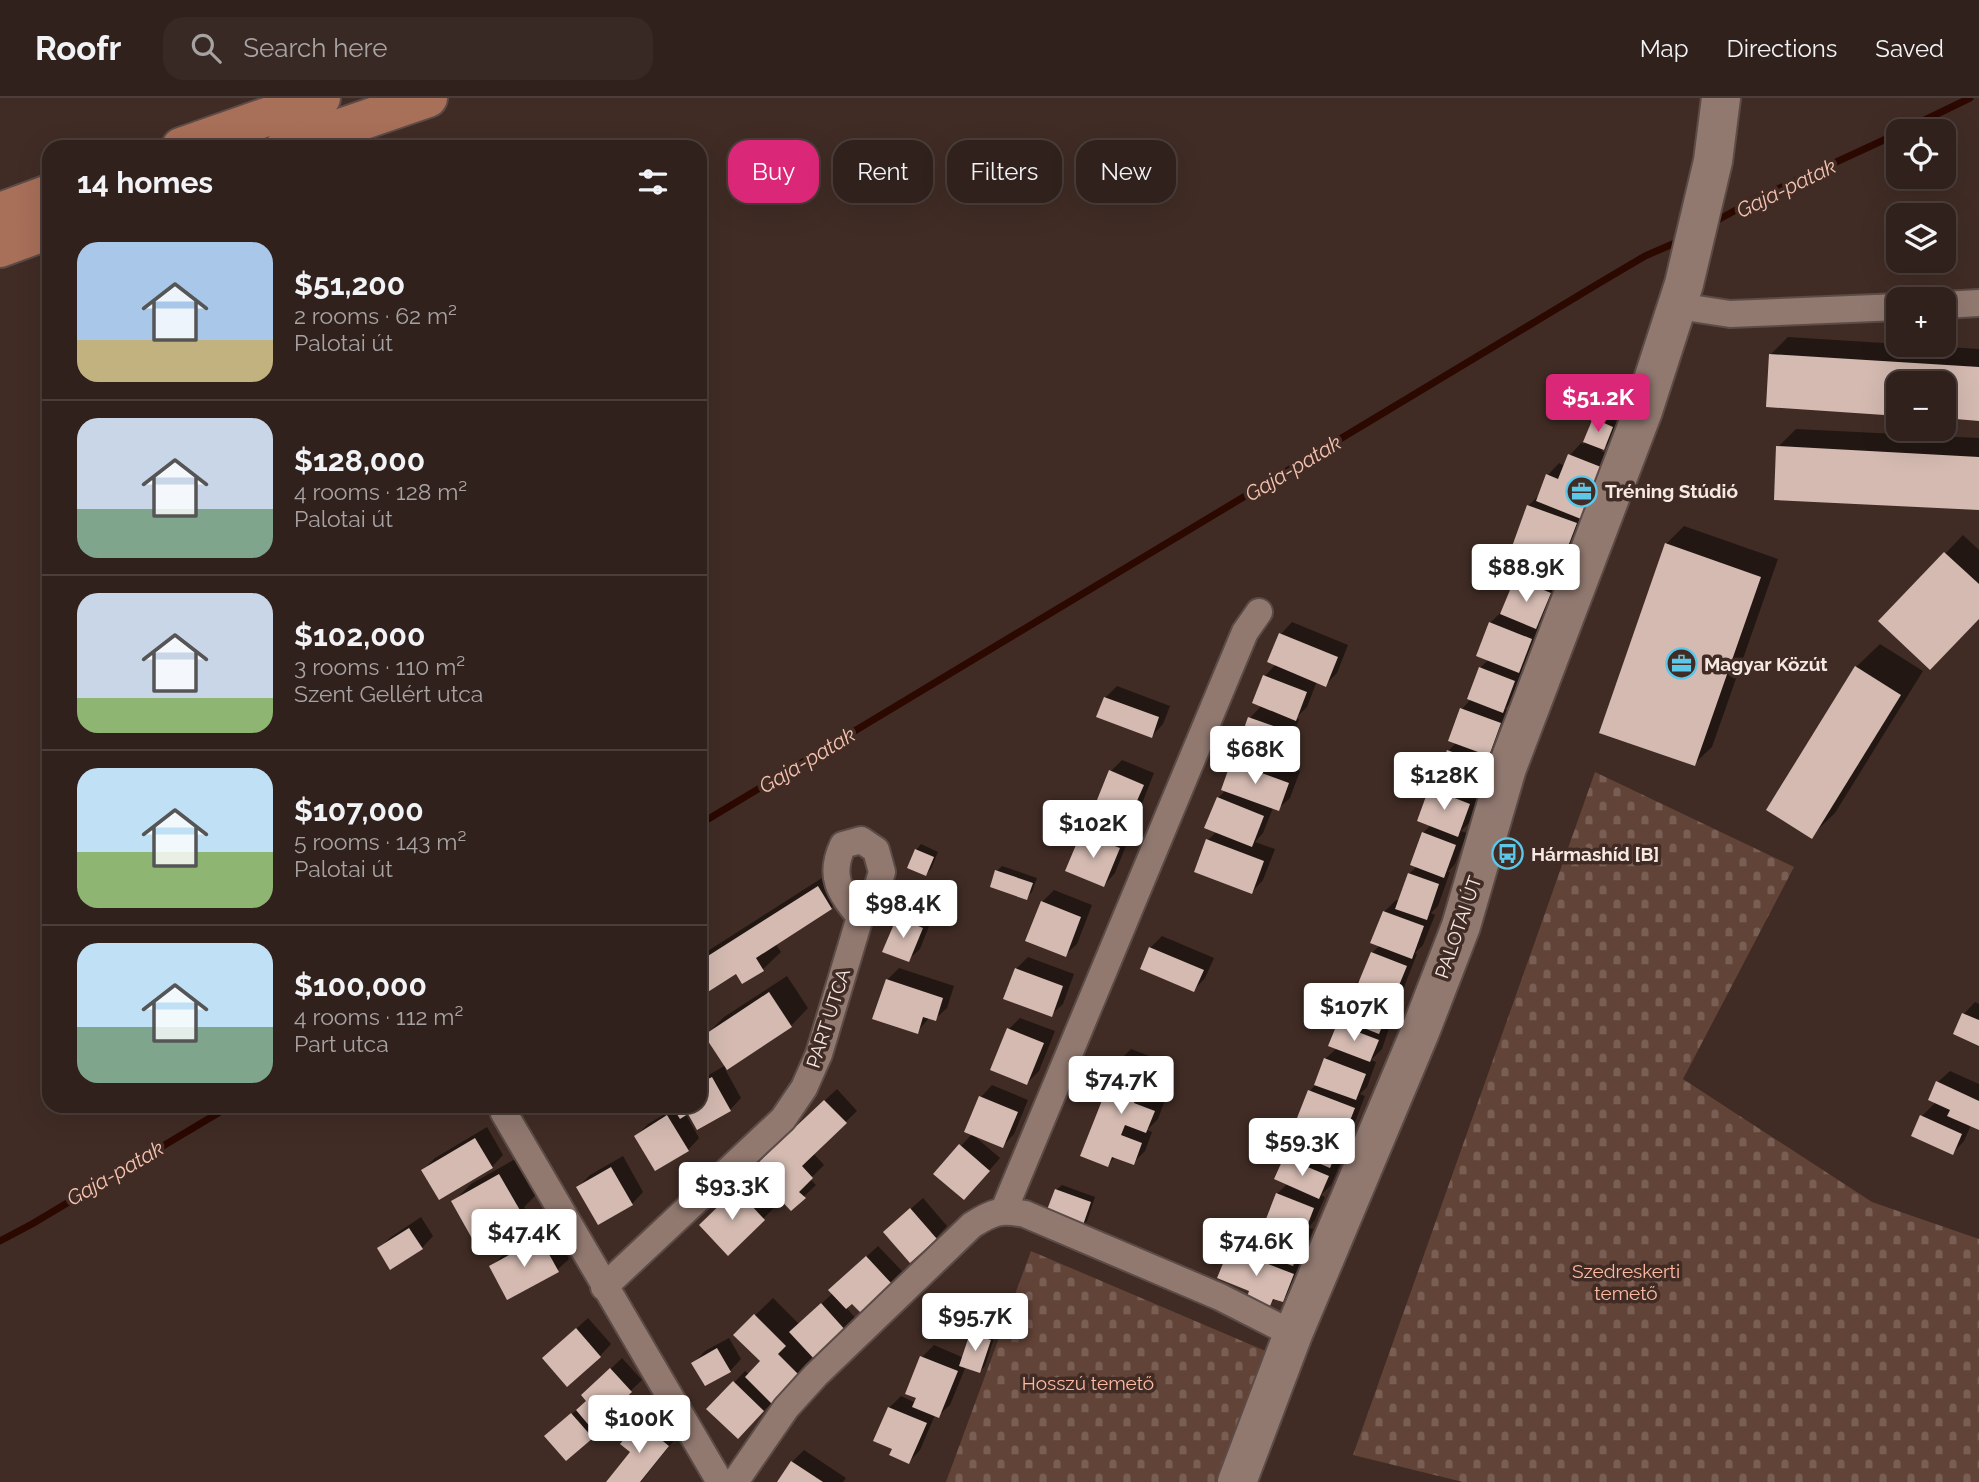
<!DOCTYPE html>
<html lang="en">
<head>
<meta charset="utf-8">
<style>
	:root { --surface:#30211c; --page:#382925; --text:#f1f3f6; --muted:#a8a3a3; --line:#4b3e3b; --accent:#db2777 }
	body { margin:0; font-family:Raleway,sans-serif; background:var(--page); color:var(--text); height:100vh; display:flex; flex-direction:column; font-size:26px; white-space:nowrap }
	* { box-sizing:border-box; margin:0 }
	p { font-size:23px; color:var(--muted) }
	.icon { flex:none; width:38px; height:38px; fill:none; stroke:currentColor; stroke-width:2; stroke-linecap:round; stroke-linejoin:round }
	.map { position:relative; flex:1; overflow:hidden }
	.details { position:absolute; left:42px; top:42px; width:665px; height:973px; display:flex; flex-direction:column; background:var(--surface); border-radius:21px; box-shadow:0 7px 28px #0002,0 0 0 2px var(--line) }
	.details>* { flex:none }
	.guide { position:absolute; left:728px; top:42px; width:665px; height:63px; display:flex; gap:14px }
	.fabs { position:absolute; left:1886px; top:21px; display:grid; gap:14px }
	.fabs a { display:grid; place-items:center; width:70px; height:70px; border-radius:14px; background:var(--surface); box-shadow:0 7px 28px #0002,0 0 0 2px var(--line); font-size:35px }
	.price { position:absolute; translate:-50% -60px; padding:0 16px; border-radius:7px; background:#fff; color:#222; font-size:23px; line-height:46px; filter:drop-shadow(0 2px 4px #0008) }
	.price::after { content:''; position:absolute; left:50%; top:42px; width:21px; height:16px; margin-left:-10px; background:inherit; clip-path:polygon(0 0,100% 0,50% 100%) }
	.price.active { background:var(--accent); color:#fff }
	ul { padding:0; list-style:none }
	li { display:flex; align-items:center; gap:21px; height:175px; padding:0 35px }
	li+li { border-top:2px solid var(--line) }
	li span { display:grid; place-items:center; flex:none; width:196px; height:140px; border-radius:21px; color:#555 }
	li>.icon { margin-inline-start:auto }
	span .icon { width:84px; height:84px; fill:#fffc; stroke-width:1 }
	li b { font-size:30px }
	h2 { display:flex; justify-content:space-between; align-items:center; height:84px; padding:0 35px; font-size:30px }
	.tag { padding:0 24px; border-radius:21px; background:var(--surface); box-shadow:0 7px 28px #0002,0 0 0 2px var(--line); font-size:24px; line-height:63px }
	.tag.active { background:var(--accent); color:#fff }
	header { display:flex; align-items:center; gap:42px; box-sizing:border-box; height:98px; padding:0 35px; background:var(--surface); border-bottom:2px solid var(--line) }
	header strong { font-size:33px }
	nav { display:flex; gap:38px; margin-inline-start:auto; font-size:24px }
	.search { width:490px; height:63px; background:var(--page); display:flex; align-items:center; gap:18px; box-sizing:border-box; padding:0 24px; border-radius:21px; color:var(--muted); font-size:26px }
	.map>svg:first-child { display:block }
</style>
</head>
<body>
<header>
<strong>Roofr</strong>
<div class="search"><svg class="icon" aria-label="search" viewBox="0 0 24 24"><circle cx="10" cy="10" r="6"/><path d="M15 15l6 6"/></svg>Search here</div>
<nav><a>Map</a><a>Directions</a><a>Saved</a></nav>
</header>
<div class="map">
<svg width="1979" height="1384" viewBox="0 0 1979 1384">
	<defs>
		<pattern id="cemetery-stones" width="16" height="16" patternUnits="userSpaceOnUse" patternTransform="scale(1.75)"><rect width="16" height="16" fill="#624337"/><path d="M2 7V4a2 2 0 0 1 4 0v3zM10 15v-3a2 2 0 0 1 4 0v3z" fill="#795e54"/></pattern>
	</defs>
	<rect width="100%" height="100%" fill="#402c25"/>
	<g fill="url(#cemetery-stones)">
		<path d="M1595,674L1794,769L1683,981L1872,1104L1979,1141V1384H1463L1353,1357Z"/>
		<path d="M1031,1153L1268,1254L1220,1384H946Z"/>
	</g>
	<g fill="#0007">
		<path d="M1788,239L1979,251V321L1944,285H1899L1770,257Z"/>
		<path d="M1599,316L1617,323L1609,345L1601,353L1612,357L1577,452L1559,470L1512,453L1529,407L1540,396L1548,377L1559,365L1565,368L1570,357L1581,345L1584,346L1594,321Z"/>
		<path d="M1796,331L1979,340V410L1778,349Z"/>
		<path d="M1684,428L1778,461L1712,649L1694,666L1666,446Z"/>
		<path d="M1963,437L1979,452V519L1881,523Z"/>
		<path d="M1528,469L1561,483L1547,517L1538,527L1543,529L1530,561L1522,570L1526,572L1514,602L1505,611L1511,613L1500,644L1491,653L1495,654L1484,686L1477,692L1481,694L1469,725L1461,733L1467,735L1455,766L1448,774H1450L1438,808L1431,815L1435,817L1423,847L1415,855L1417,856L1404,889L1396,897L1400,898L1391,923L1385,928L1389,930L1382,951L1371,962L1376,964L1367,989L1360,996L1365,998L1355,1024L1347,1032L1351,1034L1341,1056L1334,1064L1340,1066L1331,1087L1321,1097L1325,1099L1315,1122L1308,1130L1313,1131L1305,1155L1297,1162L1304,1164L1294,1191L1282,1202L1276,1200L1270,1206L1251,1192L1230,1152L1242,1140L1256,1146L1262,1129L1270,1121L1277,1096L1288,1085L1277,1080L1286,1060L1293,1052L1299,1029L1307,1022L1310,993L1316,986L1325,961L1337,950L1338,927L1344,921L1338,918L1348,894L1359,882L1361,883L1372,855L1380,847L1384,814L1396,802L1400,803L1409,776L1417,768L1423,735L1431,727L1430,691L1437,685L1448,653L1457,644L1462,611L1471,601L1480,570L1489,561L1490,525L1502,513L1516,481Z"/>
		<path d="M1292,524L1348,547L1337,575L1325,587L1317,583L1307,609L1296,620L1299,621L1289,649L1278,660L1250,620L1262,607L1265,578L1276,566L1281,536Z"/>
		<path d="M1880,546L1923,573L1835,715L1811,738L1856,569Z"/>
		<path d="M1117,588L1170,608L1163,626L1152,638L1105,600Z"/>
		<path d="M1244,653L1300,673L1290,700L1278,711L1273,710L1263,735L1255,744L1275,751L1263,782L1252,794L1208,742L1217,733L1218,700L1226,692L1233,665Z"/>
		<path d="M1122,662L1154,675L1141,708L1129,719L1111,673Z"/>
		<path d="M1094,724L1130,738L1115,775L1104,787L1082,736Z"/>
		<path d="M921,746L938,754L931,771L926,776L916,752Z"/>
		<path d="M1002,768L1037,780L1032,794L1027,800L997,773Z"/>
		<path d="M836,771L849,792L831,810L775,845L781,854L763,871L743,884L737,873L700,897V858Z"/>
		<path d="M1054,792L1092,807L1077,846L1065,857L1042,804Z"/>
		<path d="M910,808L933,818L920,851L908,862L898,820Z"/>
		<path d="M1162,838L1214,860L1205,880L1194,892L1150,850Z"/>
		<path d="M1028,859L1074,876L1063,906L1051,917L1016,871Z"/>
		<path d="M899,870L954,888L947,910L935,921L930,919L917,934L887,882Z"/>
		<path d="M787,878L808,910L791,928L725,971L741,1000L730,1012L688,1013L685,1015L699,1040L688,1052L636,1038L648,1026L675,1010L674,1008H700V982L726,967L706,937L724,919Z"/>
		<path d="M1975,904L1979,906V946L1964,916Z"/>
		<path d="M1020,920L1055,933L1039,973L1027,985L1009,931Z"/>
		<path d="M1131,951L1173,967L1165,987L1155,997L1165,1002L1158,1021L1147,1032L1152,1034L1145,1053L1133,1065L1116,1058L1108,1067L1119,963Z"/>
		<path d="M1950,973L1979,986V1030L1971,1027L1964,1043L1953,1055L1922,1018L1936,1004L1938,984Z"/>
		<path d="M992,987L1028,1002L1014,1036L1003,1048L981,999Z"/>
		<path d="M837,991L857,1013L813,1055L824,1067L810,1081L816,1087L791,1111L765,1059Z"/>
		<path d="M487,1029L503,1057L492,1069L423,1072L435,1060Z"/>
		<path d="M972,1036L1000,1060L975,1089L936,1075Z"/>
		<path d="M623,1058L643,1094L632,1106L578,1089L590,1077Z"/>
		<path d="M517,1060L538,1095L524,1109L529,1117L511,1134L491,1146L485,1135L453,1104L471,1086Z"/>
		<path d="M748,1081L775,1109L728,1155L701,1127Z"/>
		<path d="M1062,1087L1095,1099L1087,1123L1081,1128L1056,1092Z"/>
		<path d="M923,1100L947,1128L936,1140L897,1123Z"/>
		<path d="M421,1119L433,1138L422,1150H379L391,1139Z"/>
		<path d="M552,1129L569,1161L557,1172L491,1169L503,1157Z"/>
		<path d="M878,1148L902,1173L890,1185L852,1203L846,1209L857,1222L738,1338L709,1311L745,1273L750,1277L763,1263L736,1236L773,1200L799,1226L833,1195L842,1181Z"/>
		<path d="M588,1220L611,1246L600,1258L556,1249Z"/>
		<path d="M977,1230L995,1237L985,1268L980,1273L966,1268L950,1307L938,1318L935,1317L920,1352L909,1364L894,1350L889,1310L901,1298L916,1305L918,1299L907,1295L922,1259L934,1247L964,1260L972,1236Z"/>
		<path d="M729,1240L741,1261L730,1273L694,1265L705,1253Z"/>
		<path d="M622,1260L642,1282L599,1323L603,1327L591,1339L558,1327L588,1303L595,1286Z"/>
		<path d="M651,1313L679,1336L641,1384H610L632,1353L639,1324Z"/>
		<path d="M804,1352L846,1380L843,1384H779L792,1364Z"/>
	</g>
	<g fill="none" stroke-linecap="round" stroke-linejoin="round">
		<g stroke="#2b0800" stroke-width="7">
			<path d="M1902,33L1970,0"/>
			<path d="M1714,124L1756,101L1899,35"/>
			<path d="M700,726L1601,184L1645,158L1682,142"/>
			<path d="M0,1143L32,1126L230,1008"/>
		</g>
	</g>
	<g fill="#d4bab1">
		<path d="M1769,256L1979,269V323L1944,320V285H1899V318L1766,309Z"/>
		<path d="M1593,320L1613,329L1604,352L1583,344Z"/>
		<path d="M1776,348L1979,359V412L1774,402Z"/>
		<path d="M1568,356L1601,369L1581,421L1536,403L1546,376L1558,381Z"/>
		<path d="M1527,407L1577,425L1559,472L1510,454Z"/>
		<path d="M1665,445L1761,479L1695,668L1599,635Z"/>
		<path d="M1944,454L1979,486V521L1930,572L1878,523Z"/>
		<path d="M1515,480L1551,495L1536,531L1500,516Z"/>
		<path d="M1489,524L1532,541L1519,575L1476,558Z"/>
		<path d="M1279,535L1338,559L1326,589L1267,564Z"/>
		<path d="M1855,568L1901,597L1812,741L1766,712Z"/>
		<path d="M1479,569L1515,583L1503,615L1467,601Z"/>
		<path d="M1263,577L1307,594L1296,623L1252,605Z"/>
		<path d="M1104,599L1159,619L1152,640L1096,619Z"/>
		<path d="M1460,610L1501,625L1489,658L1448,643Z"/>
		<path d="M1248,619L1288,633L1278,662L1238,648Z"/>
		<path d="M1447,652L1485,666L1473,699L1435,685Z"/>
		<path d="M1231,664L1289,685L1279,713L1221,692Z"/>
		<path d="M1109,672L1144,687L1129,721L1095,707Z"/>
		<path d="M1429,690L1470,706L1458,739L1417,723Z"/>
		<path d="M1217,699L1264,718L1252,749L1204,730Z"/>
		<path d="M1422,734L1456,747L1444,780L1410,767Z"/>
		<path d="M1081,735L1120,750L1104,789L1065,773Z"/>
		<path d="M1206,741L1264,763L1252,796L1194,774Z"/>
		<path d="M915,751L934,759L926,778L907,770Z"/>
		<path d="M995,772L1033,785L1027,802L990,789Z"/>
		<path d="M1408,775L1439,786L1427,822L1395,811Z"/>
		<path d="M818,788L832,811L756,860L764,873L742,886L736,876L700,899V863Z"/>
		<path d="M1041,803L1081,819L1066,859L1025,843Z"/>
		<path d="M1383,813L1424,828L1412,861L1370,845Z"/>
		<path d="M897,819L923,830L909,864L882,854Z"/>
		<path d="M1149,849L1204,872L1194,894L1140,871Z"/>
		<path d="M1371,854L1407,868L1393,902L1357,888Z"/>
		<path d="M1015,870L1063,888L1052,919L1003,901Z"/>
		<path d="M886,881L943,900L936,923L923,919L918,936L872,921Z"/>
		<path d="M1346,893L1390,910L1379,936L1336,919Z"/>
		<path d="M769,894L792,929L727,972L704,937Z"/>
		<path d="M1962,915L1979,922V948L1953,936Z"/>
		<path d="M1337,926L1379,942L1370,964L1328,948Z"/>
		<path d="M1007,930L1044,945L1027,987L990,972Z"/>
		<path d="M1324,960L1366,976L1356,1002L1314,987Z"/>
		<path d="M1118,962L1162,979L1154,1001L1138,995L1134,1005L1155,1013L1146,1035L1125,1027L1121,1037L1142,1045L1134,1067L1112,1059L1108,1069L1080,1058Z"/>
		<path d="M712,979L731,1013L697,1032L688,1016L680,1021L672,1008H700V985Z"/>
		<path d="M1936,983L1979,1003V1032L1947,1018L1950,1012L1928,1002Z"/>
		<path d="M1308,992L1355,1010L1344,1038L1297,1020Z"/>
		<path d="M979,998L1018,1014L1003,1050L964,1034Z"/>
		<path d="M824,1002L847,1025L802,1068L813,1080L799,1094L806,1100L791,1113L751,1071Z"/>
		<path d="M667,1017L689,1053L655,1073L634,1038Z"/>
		<path d="M1920,1017L1962,1036L1953,1057L1911,1038Z"/>
		<path d="M1298,1028L1340,1046L1330,1070L1288,1052Z"/>
		<path d="M475,1040L493,1070L439,1102L421,1072Z"/>
		<path d="M959,1046L990,1073L964,1102L933,1076Z"/>
		<path d="M1284,1059L1329,1078L1319,1101L1274,1081Z"/>
		<path d="M611,1069L633,1107L598,1127L576,1089Z"/>
		<path d="M499,1076L521,1114L505,1123L512,1136L490,1148L484,1138L474,1144L451,1103Z"/>
		<path d="M736,1091L765,1122L728,1158L699,1127Z"/>
		<path d="M1055,1091L1091,1104L1082,1130L1045,1117Z"/>
		<path d="M1276,1095L1314,1110L1304,1136L1266,1121Z"/>
		<path d="M910,1110L937,1141L910,1165L883,1134Z"/>
		<path d="M1261,1128L1303,1143L1293,1168L1251,1153Z"/>
		<path d="M409,1130L423,1151L390,1172L377,1150Z"/>
		<path d="M540,1140L559,1174L507,1202L489,1168Z"/>
		<path d="M1229,1151L1294,1176L1283,1204L1273,1201L1270,1208L1247,1199L1249,1193L1217,1180Z"/>
		<path d="M866,1158L892,1186L861,1215L852,1206L846,1211L828,1192Z"/>
		<path d="M821,1205L847,1234L816,1263L789,1234Z"/>
		<path d="M754,1216L786,1248L778,1256L802,1280L774,1308L745,1279L760,1263L733,1237Z"/>
		<path d="M576,1230L601,1259L567,1289L542,1260Z"/>
		<path d="M970,1235L991,1242L980,1275L959,1268Z"/>
		<path d="M717,1250L731,1274L705,1288L691,1265Z"/>
		<path d="M920,1258L958,1273L939,1320L912,1309L916,1300L905,1296Z"/>
		<path d="M610,1270L632,1294L592,1331L576,1312L586,1303L581,1297Z"/>
		<path d="M733,1283L764,1313L738,1341L706,1311Z"/>
		<path d="M888,1309L927,1325L909,1366L889,1357L892,1351L873,1343Z"/>
		<path d="M571,1315L593,1340L566,1363L544,1338Z"/>
		<path d="M638,1323L669,1348L640,1384H606L630,1354L620,1346Z"/>
		<path d="M791,1363L823,1384H777Z"/>
	</g>
	<g fill="none" stroke-linecap="round" stroke-linejoin="round">
		<defs>
			<g id="street">
				<path d="M1944,207L1979,205"/>
				<path d="M1678,208L1730,216L1899,209"/>
				<path d="M504,1015L720,1384"/>
				<path d="M1004,1112L1245,534L1259,514"/>
				<path d="M604,1189L783,1021L804,990L819,956L860,819L875,797L882,774L876,752L861,742L843,747C828,779 840,794 860,819"/>
				<path d="M735,1384L786,1310L816,1277L972,1127C993,1114 1000,1111 1025,1116L1220,1199L1293,1236"/>
			</g>
			<path id="secondary" d="M1237,1384L1293,1236L1420,934L1461,828L1507,670L1643,313L1684,186L1713,63L1721,0"/>
			<g id="primary">
				<path d="M181,49L321,0"/>
				<path d="M285,49L428,0"/>
				<path d="M0,114L49,96"/>
				<path d="M0,150L49,132"/>
			</g>
		</defs>
		<use href="#street" stroke="#5c4b46" stroke-width="30"/>
		<use href="#secondary" stroke="#5c4b46" stroke-width="42"/>
		<use href="#primary" stroke="#5c4b46" stroke-width="42"/>
		<use href="#street" stroke="#917970" stroke-width="26"/>
		<use href="#secondary" stroke="#917970" stroke-width="38"/>
		<use href="#primary" stroke="#a86f59" stroke-width="38"/>
	</g>
	<defs>
		<symbol id="office-ring" viewBox="-11 -11 22 22"><circle r="9.5" fill="#402c25" stroke="#5dc7e8" stroke-width="1.5"/><path d="M-6-3h4V-5.5h4V-3h4V5H-6ZM-1-4.5V-3h2v-1.5ZM-6 0V1H6V0Z" fill="#5dc7e8"/></symbol>
		<symbol id="bus-ring" viewBox="-11 -11 22 22"><circle r="9.5" fill="#402c25" stroke="#5dc7e8" stroke-width="1.5"/><path d="M-5-6H5V4H4V6H2V4H-2V6H-4V4H-5ZM-3.5-4V0h7V-4ZM-3.5 1.2v1.5H-2V1.2ZM2 1.2v1.5H3.5V1.2Z" fill="#5dc7e8"/></symbol>
	</defs>
	<g fill-rule="evenodd">
		<use href="#office-ring" x="1564" y="376" width="35" height="35"/>
		<use href="#office-ring" x="1664" y="548" width="35" height="35"/>
		<use href="#bus-ring" x="1490" y="738" width="35" height="35"/>
	</g>
	<g text-anchor="middle" dominant-baseline="central" stroke-width="7" stroke-linejoin="round" paint-order="stroke">
		<g font-size="19" font-weight="bold" fill="#f6e9e4" stroke="#402c25" text-anchor="start">
			<text x="1605" y="393">Tréning Stúdió</text>
			<text x="1704" y="566">Magyar Közút</text>
			<text x="1531" y="756">Hármashíd [B]</text>
		</g>
		<g font-size="19" fill="#f6e9e4" stroke="#402c25">
			<text transform="translate(1458 829) rotate(-71)">PALOTAI ÚT</text>
			<text transform="translate(828 920) rotate(-72)">PART UTCA</text>
		</g>
		<g font-size="19" fill="#febaa1" stroke="#402c25">
			<text x="1626" y="1173">Szedreskerti<tspan x="1626" dy="22">temető</tspan></text>
			<text x="1088" y="1285">Hosszú temető</text>
		</g>
		<g font-size="21" font-style="italic" fill="#f5c2af" stroke="#402c25">
			<text transform="translate(1786 90) rotate(-26)">Gaja-patak</text>
			<text transform="translate(1293 370) rotate(-31)">Gaja-patak</text>
			<text transform="translate(807 662) rotate(-31)">Gaja-patak</text>
			<text transform="translate(115 1075) rotate(-30)">Gaja-patak</text>
		</g>
	</g>
</svg>
<div class="fabs">
<a><svg class="icon" aria-label="locate" viewBox="0 0 24 24"><circle cx="12" cy="12" r="6"/><path d="M12 2v4M12 18v4M2 12h4M18 12h4"/></svg></a>
<a><svg class="icon" aria-label="layers" viewBox="0 0 24 24"><path d="M12 4l9 5-9 5-9-5zM3 14l9 5 9-5"/></svg></a>
<a>+</a>
<a>−</a>
</div>
<b class="price active" style="left:1598px;top:336px">$51.2K</b>
<b class="price" style="left:1526px;top:506px">$88.9K</b>
<b class="price" style="left:1255px;top:688px">$68K</b>
<b class="price" style="left:1444px;top:714px">$128K</b>
<b class="price" style="left:1093px;top:762px">$102K</b>
<b class="price" style="left:903px;top:842px">$98.4K</b>
<b class="price" style="left:1354px;top:945px">$107K</b>
<b class="price" style="left:1121px;top:1018px">$74.7K</b>
<b class="price" style="left:1302px;top:1080px">$59.3K</b>
<b class="price" style="left:732px;top:1124px">$93.3K</b>
<b class="price" style="left:524px;top:1171px">$47.4K</b>
<b class="price" style="left:1256px;top:1180px">$74.6K</b>
<b class="price" style="left:975px;top:1255px">$95.7K</b>
<b class="price" style="left:639px;top:1357px">$100K</b>
<div class="guide">
<a class="tag active">Buy</a>
<a class="tag">Rent</a>
<a class="tag">Filters</a>
<a class="tag">New</a>
</div>
<section class="details">
<h2>14 homes<svg class="icon" aria-label="filters" viewBox="0 0 24 24"><path d="M4 7h16M4 17h16"/><circle cx="9" cy="7" r="2"/><circle cx="15" cy="17" r="2"/></svg></h2>
<ul>
<li><span style="background:linear-gradient(#a9c7e8 70%,#c2b280 0)"><svg class="icon" aria-label="home" viewBox="0 0 24 24"><path d="M3 11l9-7 9 7M6 9v11h12V9"/></svg></span><div><b>$51,200</b><p>2 rooms · 62 m²</p><p>Palotai út</p></div></li>
<li><span style="background:linear-gradient(#c9d6e8 65%,#7fa58c 0)"><svg class="icon" aria-label="home" viewBox="0 0 24 24"><path d="M3 11l9-7 9 7M6 9v11h12V9"/></svg></span><div><b>$128,000</b><p>4 rooms · 128 m²</p><p>Palotai út</p></div></li>
<li><span style="background:linear-gradient(#c9d6e8 75%,#8fb573 0)"><svg class="icon" aria-label="home" viewBox="0 0 24 24"><path d="M3 11l9-7 9 7M6 9v11h12V9"/></svg></span><div><b>$102,000</b><p>3 rooms · 110 m²</p><p>Szent Gellért utca</p></div></li>
<li><span style="background:linear-gradient(#bfe0f5 60%,#8fb573 0)"><svg class="icon" aria-label="home" viewBox="0 0 24 24"><path d="M3 11l9-7 9 7M6 9v11h12V9"/></svg></span><div><b>$107,000</b><p>5 rooms · 143 m²</p><p>Palotai út</p></div></li>
<li><span style="background:linear-gradient(#bfe0f5 60%,#7fa58c 0)"><svg class="icon" aria-label="home" viewBox="0 0 24 24"><path d="M3 11l9-7 9 7M6 9v11h12V9"/></svg></span><div><b>$100,000</b><p>4 rooms · 112 m²</p><p>Part utca</p></div></li>
</ul>
</section>
</div>
</body>
</html>
